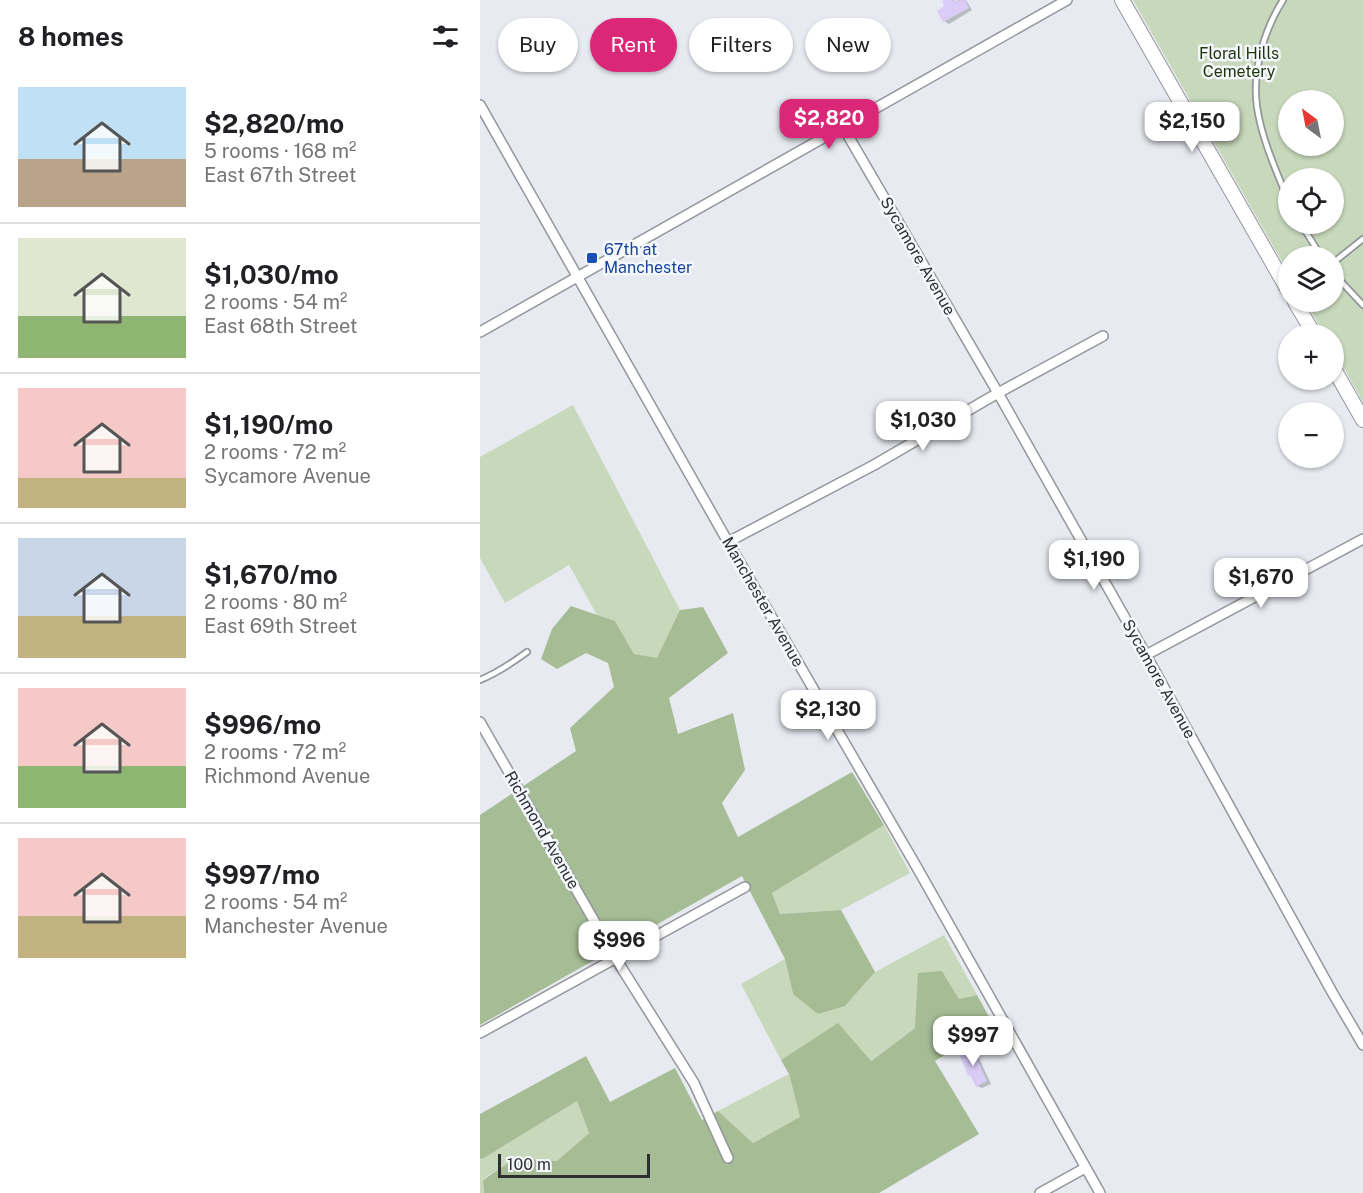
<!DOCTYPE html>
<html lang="en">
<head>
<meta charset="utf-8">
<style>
	:root { --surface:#fff; --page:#f6f6f6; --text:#202124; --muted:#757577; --line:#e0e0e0; --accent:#db2777 }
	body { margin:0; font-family:"Public Sans",sans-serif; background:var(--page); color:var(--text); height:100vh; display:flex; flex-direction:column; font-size:22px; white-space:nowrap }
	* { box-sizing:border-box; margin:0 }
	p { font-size:20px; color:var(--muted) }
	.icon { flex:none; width:33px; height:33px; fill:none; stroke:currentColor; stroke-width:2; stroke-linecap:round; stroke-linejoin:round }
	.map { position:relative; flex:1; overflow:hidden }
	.details { display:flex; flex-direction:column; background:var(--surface); width:480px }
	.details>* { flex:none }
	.banner { position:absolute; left:18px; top:18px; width:570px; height:54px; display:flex; gap:12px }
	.needle { width:39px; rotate:328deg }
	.fabs { position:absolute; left:798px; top:90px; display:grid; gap:12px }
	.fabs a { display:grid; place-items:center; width:66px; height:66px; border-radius:50%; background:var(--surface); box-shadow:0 2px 4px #0004; font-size:30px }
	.scale { position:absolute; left:18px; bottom:15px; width:152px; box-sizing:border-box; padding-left:6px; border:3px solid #2e2f31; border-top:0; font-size:16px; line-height:21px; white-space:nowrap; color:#2e2f31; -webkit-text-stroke:4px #f4f8fd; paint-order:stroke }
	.price { position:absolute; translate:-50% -51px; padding:0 14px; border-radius:12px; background:#fff; color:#222; font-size:20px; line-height:39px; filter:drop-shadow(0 2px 3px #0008) }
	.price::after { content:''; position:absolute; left:50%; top:36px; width:18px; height:14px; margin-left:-9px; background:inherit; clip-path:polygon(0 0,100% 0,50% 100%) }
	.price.current { background:var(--accent); color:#fff }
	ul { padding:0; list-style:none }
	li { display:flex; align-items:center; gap:18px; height:150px; padding:0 18px }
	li+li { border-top:2px solid var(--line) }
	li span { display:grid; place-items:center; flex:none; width:168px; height:120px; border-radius:0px; color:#555 }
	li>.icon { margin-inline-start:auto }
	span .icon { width:72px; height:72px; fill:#fffc; stroke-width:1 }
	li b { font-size:26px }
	h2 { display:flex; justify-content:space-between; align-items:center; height:72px; padding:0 18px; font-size:26px }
	.pill { padding:0 21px; border-radius:27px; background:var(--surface); box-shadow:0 2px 4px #0004; font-size:21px; line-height:54px }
	.pill.current { background:var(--accent); color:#fff }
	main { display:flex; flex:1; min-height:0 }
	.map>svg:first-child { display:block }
</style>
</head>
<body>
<main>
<section class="details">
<h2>8 homes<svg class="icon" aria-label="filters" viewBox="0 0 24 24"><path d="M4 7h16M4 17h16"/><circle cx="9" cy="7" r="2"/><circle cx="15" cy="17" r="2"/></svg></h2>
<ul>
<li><span style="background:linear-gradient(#bfe0f5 60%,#b9a48a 0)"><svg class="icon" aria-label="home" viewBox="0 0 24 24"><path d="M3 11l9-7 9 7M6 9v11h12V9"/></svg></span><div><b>$2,820/mo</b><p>5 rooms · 168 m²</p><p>East 67th Street</p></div></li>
<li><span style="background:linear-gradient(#dfe7d0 65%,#8fb573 0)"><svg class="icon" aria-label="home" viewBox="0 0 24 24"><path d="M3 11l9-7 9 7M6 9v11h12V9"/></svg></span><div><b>$1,030/mo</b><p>2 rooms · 54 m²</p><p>East 68th Street</p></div></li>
<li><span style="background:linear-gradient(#f6c9c9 75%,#c2b280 0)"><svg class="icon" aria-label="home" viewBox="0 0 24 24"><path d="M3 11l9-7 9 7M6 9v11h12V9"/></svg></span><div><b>$1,190/mo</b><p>2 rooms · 72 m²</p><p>Sycamore Avenue</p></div></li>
<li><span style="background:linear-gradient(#c9d6e8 65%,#c2b280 0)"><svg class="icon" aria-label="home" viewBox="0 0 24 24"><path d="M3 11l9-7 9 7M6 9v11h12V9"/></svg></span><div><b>$1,670/mo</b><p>2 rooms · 80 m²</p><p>East 69th Street</p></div></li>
<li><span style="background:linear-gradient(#f6c9c9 65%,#8fb573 0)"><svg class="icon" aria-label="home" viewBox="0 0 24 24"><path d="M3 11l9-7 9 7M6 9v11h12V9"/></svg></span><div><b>$996/mo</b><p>2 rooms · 72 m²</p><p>Richmond Avenue</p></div></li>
<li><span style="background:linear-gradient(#f6c9c9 65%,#c2b280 0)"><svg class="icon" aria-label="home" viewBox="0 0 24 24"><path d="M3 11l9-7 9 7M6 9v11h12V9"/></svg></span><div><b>$997/mo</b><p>2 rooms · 54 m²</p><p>Manchester Avenue</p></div></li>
</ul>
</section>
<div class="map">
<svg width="883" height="1193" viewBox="0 0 883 1193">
	<rect width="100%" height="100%" fill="#e7eaf0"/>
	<g fill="#c7d8bb" fill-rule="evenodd">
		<path d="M653,0H883V402L854,350V334H844L826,302H854V256H808V272ZM808,100H854V146H808ZM808,178H854V224H808Z"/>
		<path d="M93,405L200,610L178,659L154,654L135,621L117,615L89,565L25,603L0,558V457Z"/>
		<path d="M404,825L430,873L361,910L300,914L292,893Z"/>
		<path d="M464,935L497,995L479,999L462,971L435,1028L390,1061L358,1024L301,1060L261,984L305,959L313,994L365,1006L395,972Z"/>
		<path d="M309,1074L320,1117L273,1143L238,1111Z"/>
		<path d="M97,1101L109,1133L77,1161L34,1159L3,1179L4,1193H0V1159L4,1158Z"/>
	</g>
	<g fill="#a5bc95">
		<path d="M91,606L135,621L154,654L177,658L200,610L223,607L248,653L189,698L198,734L253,713L265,770L242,803L258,837L372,772L404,825L292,893L300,914L361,910L395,972L365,1006L338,1014L313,994L305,959L262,876L0,1025V815L96,751L90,728L134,687L128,663L106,653L77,669L61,659L72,629Z"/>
		<path d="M462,971L479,999L497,995L514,1026L455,1061L499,1134L399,1193H4L3,1180L34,1159L77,1161L109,1133L97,1101L4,1158L0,1159V1114L106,1056L130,1102L195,1068L222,1120L238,1111L273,1143L320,1117L309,1074L301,1060L358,1023L391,1061L435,1028L438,973Z"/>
	</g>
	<g fill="#0003">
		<path d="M466,0H474L475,2L478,0H486L492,10L469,24L464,21Z"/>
		<path d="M492,1049L496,1052L511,1084L502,1088L497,1086L493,1077L489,1075L481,1055Z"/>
	</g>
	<g fill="#dbccf7">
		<path d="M463,0H472L473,1L485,0L489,8L463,22L457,11L464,6L462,1Z"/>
		<path d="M492,1048L507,1081L496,1087L490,1075L488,1076L479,1054Z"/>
	</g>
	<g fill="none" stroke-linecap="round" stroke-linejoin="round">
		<defs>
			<g id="lane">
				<path d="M803,0C784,30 772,71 777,107C782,140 796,170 808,200"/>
				<path d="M821,224L841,256"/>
				<path d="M854,262L883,239"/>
				<path d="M854,274L883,305"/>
				<path d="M0,680C17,673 32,663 47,652"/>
			</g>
			<g id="street">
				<path d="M0,105L248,542L439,871L620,1193"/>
				<path d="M363,127L518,393L666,655L852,992L883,1045"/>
				<path d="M0,332L587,0"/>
				<path d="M248,542L394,465L518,393L623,336"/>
				<path d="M666,655L883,539"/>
				<path d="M0,722L136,959L214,1083L248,1158"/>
				<path d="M0,1033L265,887"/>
				<path d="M560,1193L605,1168"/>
			</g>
			<g id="secondary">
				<path d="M642,0L808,290"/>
				<path d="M815,302L834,334"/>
				<path d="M854,369L883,420"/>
			</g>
		</defs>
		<use href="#lane" stroke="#93969b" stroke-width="8"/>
		<use href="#street" stroke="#93969b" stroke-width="12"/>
		<use href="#secondary" stroke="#93969b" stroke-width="16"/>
		<use href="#lane" stroke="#fff" stroke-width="4.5"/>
		<use href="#street" stroke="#fff" stroke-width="9"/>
		<use href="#secondary" stroke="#fff" stroke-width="14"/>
	</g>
	<rect fill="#1a4fb4" stroke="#f4f8fd" stroke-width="2" x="106" y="252" width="12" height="12" rx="3"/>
	<g text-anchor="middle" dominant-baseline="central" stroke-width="5" stroke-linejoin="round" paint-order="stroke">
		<g font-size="16" fill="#1e3409" stroke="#f4f8fd">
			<text x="759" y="53">Floral Hills<tspan x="759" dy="18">Cemetery</tspan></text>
		</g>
		<g font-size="16" fill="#164399" stroke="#f4f8fd" text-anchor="start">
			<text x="124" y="249">67th at<tspan x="124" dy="18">Manchester</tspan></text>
		</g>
		<g font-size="16" fill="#2e2f31" stroke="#f4f8fd">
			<text transform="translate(438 256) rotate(60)">Sycamore Avenue</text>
			<text transform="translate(283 602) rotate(60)">Manchester Avenue</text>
			<text transform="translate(679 679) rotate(61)">Sycamore Avenue</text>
			<text transform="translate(62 830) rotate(60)">Richmond Avenue</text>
		</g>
	</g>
</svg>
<div class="fabs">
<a><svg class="needle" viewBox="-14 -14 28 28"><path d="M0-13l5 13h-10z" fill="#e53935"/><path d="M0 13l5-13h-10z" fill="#757577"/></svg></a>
<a><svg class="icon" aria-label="locate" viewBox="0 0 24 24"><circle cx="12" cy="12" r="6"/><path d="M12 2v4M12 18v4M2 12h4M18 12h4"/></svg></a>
<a><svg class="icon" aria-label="layers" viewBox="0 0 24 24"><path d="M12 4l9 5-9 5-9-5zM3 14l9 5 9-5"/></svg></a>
<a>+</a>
<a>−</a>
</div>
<div class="scale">100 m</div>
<b class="price current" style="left:349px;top:150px">$2,820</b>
<b class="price" style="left:712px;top:153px">$2,150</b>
<b class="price" style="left:443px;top:452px">$1,030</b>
<b class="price" style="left:614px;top:591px">$1,190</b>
<b class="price" style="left:781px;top:609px">$1,670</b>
<b class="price" style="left:348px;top:741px">$2,130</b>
<b class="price" style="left:139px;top:972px">$996</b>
<b class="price" style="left:493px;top:1067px">$997</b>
<div class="banner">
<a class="pill">Buy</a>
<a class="pill current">Rent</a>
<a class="pill">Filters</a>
<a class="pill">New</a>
</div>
</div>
</main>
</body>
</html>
